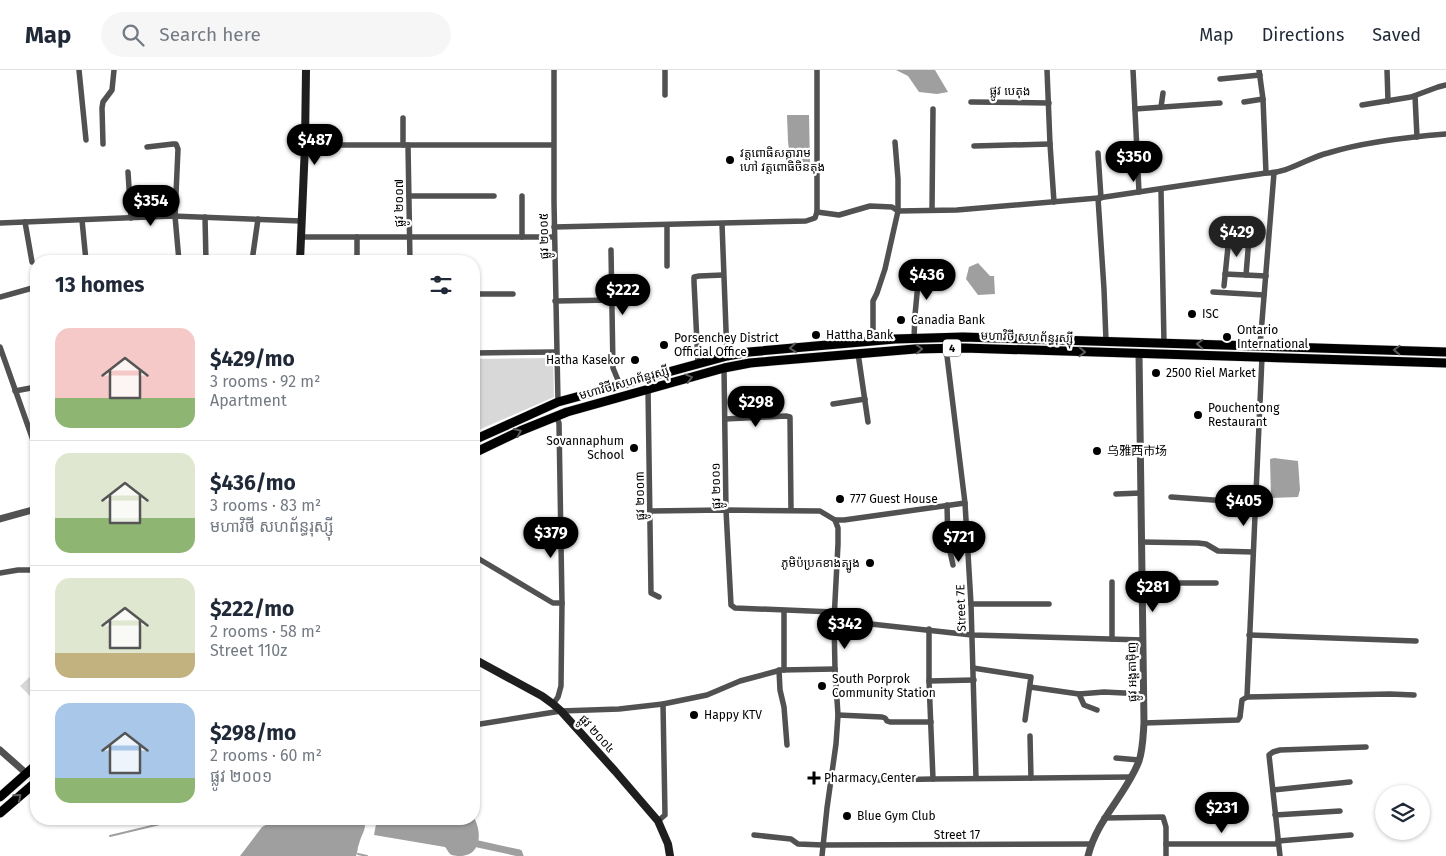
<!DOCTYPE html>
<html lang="en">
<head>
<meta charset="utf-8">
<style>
	:root { --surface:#fff; --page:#f6f6f7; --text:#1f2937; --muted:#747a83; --line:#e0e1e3; --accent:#000 }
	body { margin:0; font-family:"Fira Sans","Noto Sans SC","Noto Sans Khmer",sans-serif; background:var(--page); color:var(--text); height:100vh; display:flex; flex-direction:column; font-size:19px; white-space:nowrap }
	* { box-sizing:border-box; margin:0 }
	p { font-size:16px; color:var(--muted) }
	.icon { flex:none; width:28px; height:28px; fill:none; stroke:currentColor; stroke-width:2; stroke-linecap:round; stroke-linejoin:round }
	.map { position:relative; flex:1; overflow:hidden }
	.sheet { position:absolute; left:30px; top:185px; width:450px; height:570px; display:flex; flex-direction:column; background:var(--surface); border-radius:20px; box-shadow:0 1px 4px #0004 }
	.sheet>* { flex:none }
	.buttons { position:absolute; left:1375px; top:715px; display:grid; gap:10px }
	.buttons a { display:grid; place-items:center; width:55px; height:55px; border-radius:50%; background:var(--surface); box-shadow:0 1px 4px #0004; font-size:25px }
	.price { position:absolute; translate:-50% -42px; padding:0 11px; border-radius:18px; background:var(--accent); color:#fff; font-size:16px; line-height:32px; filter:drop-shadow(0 1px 2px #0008) }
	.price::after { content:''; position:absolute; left:50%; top:30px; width:15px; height:11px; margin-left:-8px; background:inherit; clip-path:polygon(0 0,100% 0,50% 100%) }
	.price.selected { background:#222; color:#fff }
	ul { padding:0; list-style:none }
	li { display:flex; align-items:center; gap:15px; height:125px; padding:0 25px }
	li+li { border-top:1px solid var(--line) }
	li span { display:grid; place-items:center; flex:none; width:140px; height:100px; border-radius:15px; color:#555 }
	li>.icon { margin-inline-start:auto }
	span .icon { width:60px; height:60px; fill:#fffc; stroke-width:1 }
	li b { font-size:21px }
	h2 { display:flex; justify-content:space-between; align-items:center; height:60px; padding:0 25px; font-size:21px }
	header { display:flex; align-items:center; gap:30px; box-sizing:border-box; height:70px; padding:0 25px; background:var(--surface); border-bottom:1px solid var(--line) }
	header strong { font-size:24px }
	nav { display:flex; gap:28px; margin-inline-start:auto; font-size:18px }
	.search { width:350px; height:45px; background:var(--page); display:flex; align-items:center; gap:12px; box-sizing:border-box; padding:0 18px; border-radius:28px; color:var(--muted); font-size:19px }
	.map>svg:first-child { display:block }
</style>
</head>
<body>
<header>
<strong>Map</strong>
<div class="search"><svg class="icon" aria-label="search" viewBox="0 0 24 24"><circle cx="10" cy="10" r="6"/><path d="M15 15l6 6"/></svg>Search here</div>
<nav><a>Map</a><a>Directions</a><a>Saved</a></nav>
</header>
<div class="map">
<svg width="1446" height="786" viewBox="0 0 1446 786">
	<rect width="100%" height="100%" fill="#fff"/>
	<g fill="#d8d8d8">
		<path d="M553,288L554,327L474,362V289Z"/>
		<path d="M36,601V624L32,628L20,616Z"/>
	</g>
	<g fill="#9f9f9f">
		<path d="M896,0H935L948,22L937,24L919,22L908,6Z"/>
		<path d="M787,45H809L810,96L791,99L788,71Z"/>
		<path d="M978,193L990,206H994L995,224L978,225L966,209L969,197Z"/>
		<path d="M1274,388L1298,391L1300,420L1298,427L1271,428L1270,389Z"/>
		<path d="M474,748C481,759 483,784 462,786C459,786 453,786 450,784C448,782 447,779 445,777L374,765L377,749Z"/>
		<path d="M277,749H365C366,762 362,762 359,774C357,778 358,782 356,786H240L262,757Z"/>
	</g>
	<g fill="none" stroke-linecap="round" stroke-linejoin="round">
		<g stroke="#9f9f9f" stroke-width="2">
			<path d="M110,766L160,754L168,749"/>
			<path d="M358,784L367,786"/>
		</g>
		<path stroke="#9f9f9f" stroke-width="7" d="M478,774L519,783L520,786"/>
		<defs>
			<g id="trunk">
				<path d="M474,370L558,332L727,286L749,282L895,269L963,267L1446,282"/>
				<path d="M474,383L520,361L567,342L724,298L750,293L772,291L915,279L964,278L1446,293"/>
				<path d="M0,727L36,695"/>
				<path d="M0,743L36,712"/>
			</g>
		</defs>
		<use href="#trunk" stroke="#dbdbdb" stroke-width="10"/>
		<g stroke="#515151" stroke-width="5.5">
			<path d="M79,0L86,70"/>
			<path d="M554,0V132L558,332"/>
			<path d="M665,0V25"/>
			<path d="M1047,0L1050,74L1054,132"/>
			<path d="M1133,0L1139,122"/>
			<path d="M1259,0L1263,29L1266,103"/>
			<path d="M1387,0L1388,31"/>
			<path d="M1220,9L1260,5"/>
			<path d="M1415,26L1417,67"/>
			<path d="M971,32L1049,33"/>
			<path d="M1244,32L1263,29"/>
			<path d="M1362,35L1411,27L1438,17L1446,15"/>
			<path d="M1161,37L1163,23"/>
			<path d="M1135,39L1220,33"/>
			<path d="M403,48V75"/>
			<path d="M103,74L102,38L103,32L112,20L114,0"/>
			<path d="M305,75H553"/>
			<path d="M408,75L410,191"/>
			<path d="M974,76L1050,74"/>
			<path d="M147,77L173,74H176L178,79L175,146L179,191"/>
			<path d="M1098,83L1101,128"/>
			<path d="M128,102L131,148"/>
			<path d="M1161,120L1164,273"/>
			<path d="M409,126H494"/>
			<path d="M1098,128L1104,219L1106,271"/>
			<path d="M932,140L933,39"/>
			<path d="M817,142L839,145L870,136L892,137L898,141L957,140L1098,128L1266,103C1289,103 1307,88 1328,83C1364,72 1408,67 1446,64"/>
			<path d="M205,147L206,191"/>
			<path d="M82,150L86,191"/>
			<path d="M25,152L32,192"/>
			<path d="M0,153L172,146L301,151"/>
			<path d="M722,154L727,286"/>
			<path d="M667,155V196"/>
			<path d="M554,157L806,151L815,148L817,142V0"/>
			<path d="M301,167H554"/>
			<path d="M357,167V191"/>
			<path d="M522,167V126"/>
			<path d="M611,180L613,298L620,315"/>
			<path d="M166,191L179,190"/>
			<path d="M252,191L258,149"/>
			<path d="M1225,204L1266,206"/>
			<path d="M1224,216L1230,157L1233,155L1250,156L1246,205"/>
			<path d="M1213,222L1264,225"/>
			<path d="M474,224H513"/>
			<path d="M0,227L36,217"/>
			<path d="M555,231L612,230"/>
			<path d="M914,268L915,245L920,192"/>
			<path d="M873,271V231L877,223L885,199L898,141V109L895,72"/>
			<path d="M1260,276L1274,103"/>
			<path d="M0,277L34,373L36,383"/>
			<path d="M946,278L965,433L971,534L976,708"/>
			<path d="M474,283L556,282"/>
			<path d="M858,283L868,352"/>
			<path d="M698,293L694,212V207L699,206L723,205"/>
			<path d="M724,298L726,440L731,535L735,538L834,542"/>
			<path d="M648,319L651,523L659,527"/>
			<path d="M15,321L36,317"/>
			<path d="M833,334L865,329"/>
			<path d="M725,349L786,346L790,347L791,440"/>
			<path d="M1116,424L1141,423"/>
			<path d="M1171,427L1255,433"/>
			<path d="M947,435L948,473L953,495"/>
			<path d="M650,441L726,440L820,441L835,450H844L965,433"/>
			<path d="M1141,472L1198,473L1206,474L1218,481L1253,482"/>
			<path d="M474,486L553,533H562"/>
			<path d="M0,503L18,500H36"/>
			<path d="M1142,513H1216"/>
			<path d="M971,534H1049"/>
			<path d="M834,550L972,565L1143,570"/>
			<path d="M929,559V611L933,709"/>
			<path d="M1249,565L1416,571"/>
			<path d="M1112,569V512"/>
			<path d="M973,598L1031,607L1025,650"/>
			<path d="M779,600L780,620L784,637L787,675"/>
			<path d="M784,600V541"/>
			<path d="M929,611L974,610"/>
			<path d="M1030,617L1079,624L1104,622L1144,624"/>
			<path d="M1079,624L1084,635L1097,640"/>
			<path d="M1247,627L1262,287"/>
			<path d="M553,634L558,627L561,616L562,533L559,353L556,346"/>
			<path d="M838,645L882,647L885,648L887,651L890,652H931"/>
			<path d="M1144,653L1238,650L1240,647L1242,630L1247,627L1390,624L1414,625"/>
			<path d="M474,655L561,641L619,639L663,634L707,625L740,611L781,600L835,599"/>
			<path d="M1030,666L1031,708"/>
			<path d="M1116,688L1139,690"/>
			<path d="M831,711L933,709L1131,707"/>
			<path d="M1273,720L1350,712"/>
			<path d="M1275,745L1340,741"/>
			<path d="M1104,748L1163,747L1166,757V786"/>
			<path d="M658,751L665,745L663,634"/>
			<path d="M754,765L791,769L798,774L823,775L1091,774"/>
			<path d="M1278,771L1351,765"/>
			<path d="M1166,774H1278"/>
			<path d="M822,786L827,738L836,674L838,645L835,599L834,550L838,474V458L835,450"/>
			<path d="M1280,786L1269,685L1273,682L1280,680L1366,677"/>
		</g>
		<g stroke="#515151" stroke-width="7">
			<path d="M0,449L36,439"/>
			<path d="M0,680L27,704"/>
			<path d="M1088,786C1097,749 1126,725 1139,691C1143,679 1143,666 1144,653L1139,283"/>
		</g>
		<g stroke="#1e1e1e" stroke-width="8">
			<path d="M300,191L305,75L306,0"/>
			<path d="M474,589L542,626L553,634L561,641L615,701L658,751L668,774L670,786"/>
		</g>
		<use href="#trunk" stroke="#000" stroke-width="9"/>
	</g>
	<defs><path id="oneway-chevron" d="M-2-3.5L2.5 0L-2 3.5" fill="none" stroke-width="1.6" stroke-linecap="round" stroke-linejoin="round" transform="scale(1.25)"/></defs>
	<g stroke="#595959">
		<use href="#oneway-chevron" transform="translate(1200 274) rotate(-178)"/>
		<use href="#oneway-chevron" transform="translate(793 278) rotate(175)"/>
		<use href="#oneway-chevron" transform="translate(919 279) rotate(-2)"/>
		<use href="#oneway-chevron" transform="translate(1397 280) rotate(-178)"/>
		<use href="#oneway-chevron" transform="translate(1082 282) rotate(2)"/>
		<use href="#oneway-chevron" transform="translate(689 308) rotate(-15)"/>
		<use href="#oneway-chevron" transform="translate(518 362) rotate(-24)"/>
		<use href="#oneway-chevron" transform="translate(18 727) rotate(-41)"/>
	</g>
	<g fill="#000" stroke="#fff" stroke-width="2">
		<circle cx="730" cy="90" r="5"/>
		<circle cx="1192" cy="244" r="5"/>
		<circle cx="901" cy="250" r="5"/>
		<circle cx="816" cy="265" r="5"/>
		<circle cx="1227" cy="267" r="5"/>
		<circle cx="664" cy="275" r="5"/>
		<circle cx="635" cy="290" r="5"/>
		<circle cx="1156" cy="303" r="5"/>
		<circle cx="1198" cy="345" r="5"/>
		<circle cx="634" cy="378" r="5"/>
		<circle cx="1097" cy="381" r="5"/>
		<circle cx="840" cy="429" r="5"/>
		<circle cx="870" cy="493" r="5"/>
		<circle cx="822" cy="616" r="5"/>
		<circle cx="694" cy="645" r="5"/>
		<path d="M811.5 700.5h5v5h5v5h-5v5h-5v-5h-5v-5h5z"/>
		<circle cx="847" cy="746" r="5"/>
	</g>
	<g text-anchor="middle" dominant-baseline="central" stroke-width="4.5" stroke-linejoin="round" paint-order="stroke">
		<rect fill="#fff" stroke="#4c4c4c" stroke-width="1" x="943" y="269.5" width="18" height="17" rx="4"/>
		<g font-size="11" font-weight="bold" fill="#000">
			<text x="952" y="278">4</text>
		</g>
		<g font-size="12" fill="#000" stroke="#fff">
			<text transform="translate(1010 21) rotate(1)">ផ្លូវ បេតុង</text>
			<text transform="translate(399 133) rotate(-90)">ផ្លូវ ២០០៧</text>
			<text transform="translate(544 166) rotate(-91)">ផ្លូវ ២០០៥</text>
			<text transform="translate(1027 267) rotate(2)">មហាវិថី សហព័ន្ធរុស្ស៊ី</text>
			<text transform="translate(624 313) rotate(-16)">មហាវិថី សហព័ន្ធរុស្ស៊ី</text>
			<text transform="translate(716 416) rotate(-91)">ផ្លូវ ២០០១</text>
			<text transform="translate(640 426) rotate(-91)">ផ្លូវ ២០០៣</text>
			<text transform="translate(961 538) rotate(-92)">Street 7E</text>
			<text transform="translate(1132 602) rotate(-91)">ផ្លូវ អង្តតាម៉ិញ</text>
			<text transform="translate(597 664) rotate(48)">ផ្លូវ ២០០៤</text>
			<text x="957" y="765">Street 17</text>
		</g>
		<g font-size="12" fill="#000" stroke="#fff" text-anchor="start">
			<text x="740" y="83">វត្តពោធិសត្តារាម<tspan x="740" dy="14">ហៅ វត្តពោធិចិនតុង</tspan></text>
			<text x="1202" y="244">ISC</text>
			<text x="911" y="250">Canadia Bank</text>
			<text x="1237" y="260">Ontario<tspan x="1237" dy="14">International</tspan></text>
			<text x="826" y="265">Hattha Bank</text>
			<text x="674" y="268">Porsenchey District<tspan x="674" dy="14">Official Office</tspan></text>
			<text x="625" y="290" text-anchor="end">Hatha Kasekor</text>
			<text x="1166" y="303">2500 Riel Market</text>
			<text x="1208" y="338">Pouchentong<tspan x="1208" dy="14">Restaurant</tspan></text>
			<text x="624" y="371" text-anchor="end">Sovannaphum<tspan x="624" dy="14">School</tspan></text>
			<text x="1107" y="381">乌雅西市场</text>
			<text x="850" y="429">777 Guest House</text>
			<text x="860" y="493" text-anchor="end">ភូមិប៉ប្រកខាងត្បូង</text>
			<text x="832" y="609">South Porprok<tspan x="832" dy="14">Community Station</tspan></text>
			<text x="704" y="645">Happy KTV</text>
			<text x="824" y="708">Pharmacy Center</text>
			<text x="857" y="746">Blue Gym Club</text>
		</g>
	</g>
</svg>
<div class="buttons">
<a><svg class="icon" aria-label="layers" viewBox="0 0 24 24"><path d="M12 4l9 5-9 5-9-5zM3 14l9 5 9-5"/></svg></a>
</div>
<b class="price" style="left:315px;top:96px">$487</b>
<b class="price" style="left:1134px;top:113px">$350</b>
<b class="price" style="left:151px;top:157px">$354</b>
<b class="price selected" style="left:1237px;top:188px">$429</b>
<b class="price" style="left:927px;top:231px">$436</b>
<b class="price" style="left:623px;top:246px">$222</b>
<b class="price" style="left:756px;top:358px">$298</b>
<b class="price" style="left:1244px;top:457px">$405</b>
<b class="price" style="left:551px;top:489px">$379</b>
<b class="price" style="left:959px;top:493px">$721</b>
<b class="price" style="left:1153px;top:543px">$281</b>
<b class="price" style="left:845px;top:580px">$342</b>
<b class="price" style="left:1222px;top:764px">$231</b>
<section class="sheet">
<h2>13 homes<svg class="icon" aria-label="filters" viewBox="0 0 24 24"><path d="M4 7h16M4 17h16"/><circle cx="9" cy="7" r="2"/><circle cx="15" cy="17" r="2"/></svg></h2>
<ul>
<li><span style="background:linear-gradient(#f6c9c9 70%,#8fb573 0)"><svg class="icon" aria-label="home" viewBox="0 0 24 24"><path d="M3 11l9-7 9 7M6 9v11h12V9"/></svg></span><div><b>$429/mo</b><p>3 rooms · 92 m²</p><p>Apartment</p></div></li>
<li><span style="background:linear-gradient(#dfe7d0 65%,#8fb573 0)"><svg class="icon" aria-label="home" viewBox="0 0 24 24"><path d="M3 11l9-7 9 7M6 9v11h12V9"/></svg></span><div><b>$436/mo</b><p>3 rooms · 83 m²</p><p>មហាវិថី សហព័ន្ធរុស្ស៊ី</p></div></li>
<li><span style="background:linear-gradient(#dfe7d0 75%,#c2b280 0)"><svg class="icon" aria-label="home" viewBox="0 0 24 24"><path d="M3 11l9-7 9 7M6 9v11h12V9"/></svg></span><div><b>$222/mo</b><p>2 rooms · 58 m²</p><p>Street 110z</p></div></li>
<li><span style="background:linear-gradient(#a9c7e8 75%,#8fb573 0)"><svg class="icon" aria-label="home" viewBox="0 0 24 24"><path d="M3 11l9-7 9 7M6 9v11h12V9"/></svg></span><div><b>$298/mo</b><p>2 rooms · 60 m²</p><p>ផ្លូវ ២០០១</p></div></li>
</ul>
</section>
</div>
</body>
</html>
